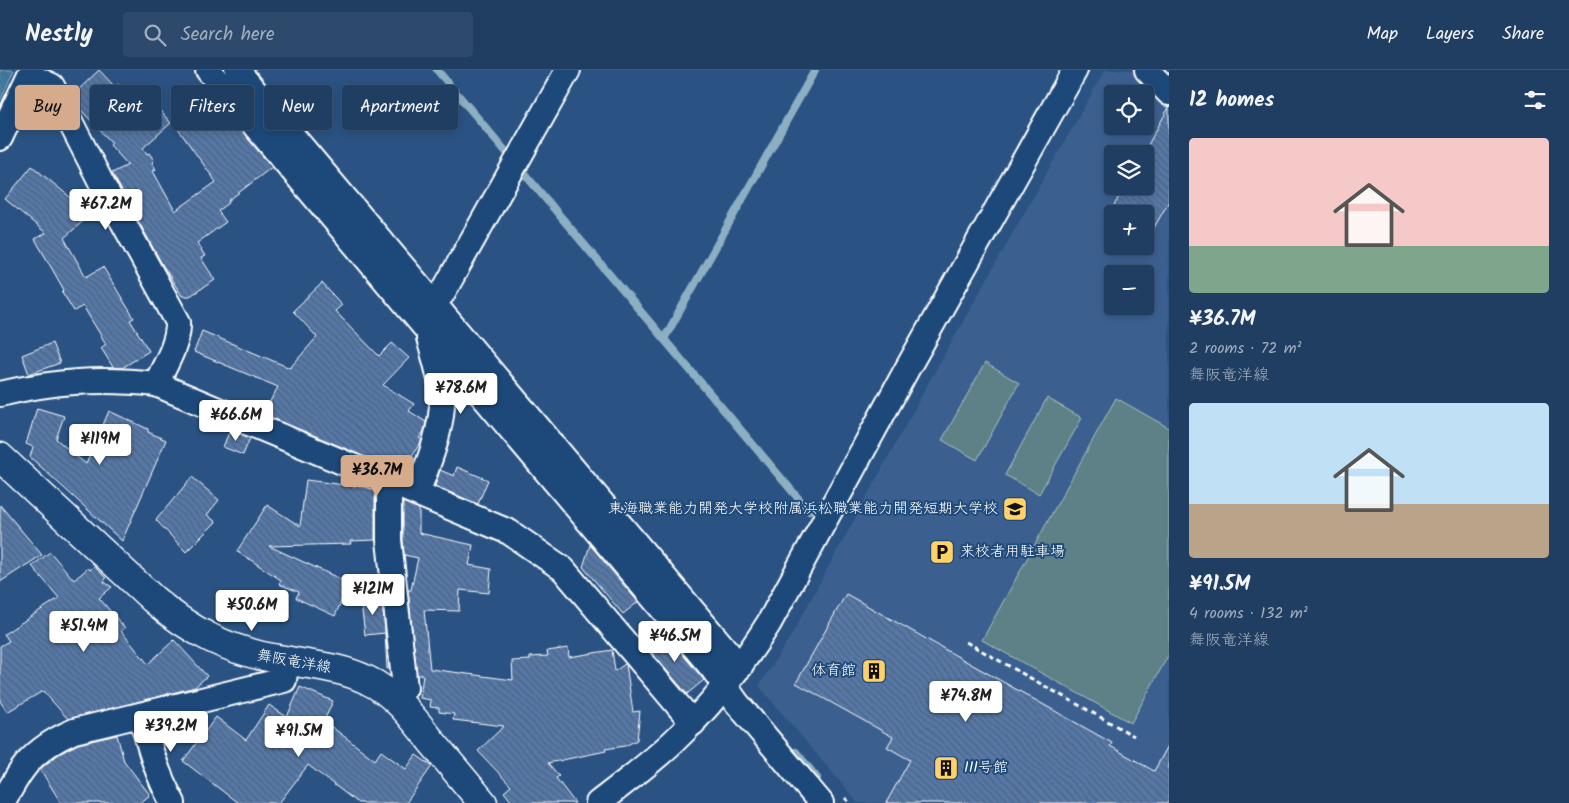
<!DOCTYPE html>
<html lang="en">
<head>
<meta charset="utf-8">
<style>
	:root { --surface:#203e62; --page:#2d496b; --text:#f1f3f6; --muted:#a2aebe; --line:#3d5777; --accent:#d6ab8b }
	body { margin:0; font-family:Kalam,"Klee One",sans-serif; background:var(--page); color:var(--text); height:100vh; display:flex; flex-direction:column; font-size:19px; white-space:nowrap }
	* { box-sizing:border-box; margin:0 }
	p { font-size:16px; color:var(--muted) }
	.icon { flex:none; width:28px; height:28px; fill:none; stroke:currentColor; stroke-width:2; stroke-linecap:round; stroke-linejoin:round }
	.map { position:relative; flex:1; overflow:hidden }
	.details { display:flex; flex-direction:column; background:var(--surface); width:400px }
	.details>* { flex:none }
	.hud { position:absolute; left:15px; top:15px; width:475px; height:45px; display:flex; gap:10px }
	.controls { position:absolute; left:1104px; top:15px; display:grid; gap:10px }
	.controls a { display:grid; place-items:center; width:50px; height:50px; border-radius:5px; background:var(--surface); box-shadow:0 2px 8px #0003,0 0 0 1px var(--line); font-size:25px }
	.price { position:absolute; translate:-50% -42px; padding:0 11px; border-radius:5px; background:#fff; color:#222; font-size:16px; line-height:32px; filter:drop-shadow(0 1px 2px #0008) }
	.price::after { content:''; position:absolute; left:50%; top:30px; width:15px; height:11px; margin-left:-8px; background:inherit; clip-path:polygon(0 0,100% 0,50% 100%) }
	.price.selected { background:var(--accent); color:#111 }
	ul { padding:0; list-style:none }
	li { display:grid; align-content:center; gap:10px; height:265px; padding:0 20px }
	li span { display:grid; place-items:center; height:155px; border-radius:5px; color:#555 }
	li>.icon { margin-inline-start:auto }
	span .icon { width:90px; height:90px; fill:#fffc; stroke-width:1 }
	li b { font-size:21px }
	h2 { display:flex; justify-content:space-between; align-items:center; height:60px; padding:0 20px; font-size:21px }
	.tag { padding:0 18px; border-radius:5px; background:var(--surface); box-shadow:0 2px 8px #0003,0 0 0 1px var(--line); font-size:18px; line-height:45px }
	.tag.selected { background:var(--accent); color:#111 }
	header { display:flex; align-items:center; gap:30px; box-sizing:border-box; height:70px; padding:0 25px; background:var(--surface); border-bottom:1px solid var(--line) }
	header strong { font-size:24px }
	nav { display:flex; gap:28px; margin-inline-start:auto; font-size:18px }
	.search { width:350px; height:45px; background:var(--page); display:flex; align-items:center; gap:12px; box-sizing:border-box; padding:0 18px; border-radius:5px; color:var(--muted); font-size:19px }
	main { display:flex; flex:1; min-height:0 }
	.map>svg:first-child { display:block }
</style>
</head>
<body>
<header>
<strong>Nestly</strong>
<div class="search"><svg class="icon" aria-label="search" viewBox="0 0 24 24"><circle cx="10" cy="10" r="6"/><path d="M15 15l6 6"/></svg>Search here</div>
<nav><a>Map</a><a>Layers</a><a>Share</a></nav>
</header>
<main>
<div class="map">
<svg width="1169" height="733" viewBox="0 0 1169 733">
	<defs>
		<pattern id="water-ripples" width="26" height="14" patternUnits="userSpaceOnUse" patternTransform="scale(1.25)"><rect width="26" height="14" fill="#41799b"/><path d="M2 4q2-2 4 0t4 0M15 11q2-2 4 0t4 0" fill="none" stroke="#466274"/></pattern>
		<pattern id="building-back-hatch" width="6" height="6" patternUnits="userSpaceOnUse" patternTransform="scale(1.25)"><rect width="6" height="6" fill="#5578a8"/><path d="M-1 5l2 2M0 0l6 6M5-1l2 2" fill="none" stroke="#50627a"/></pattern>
	</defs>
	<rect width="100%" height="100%" fill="#2a5383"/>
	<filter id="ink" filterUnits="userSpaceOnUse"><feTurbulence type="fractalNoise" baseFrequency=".02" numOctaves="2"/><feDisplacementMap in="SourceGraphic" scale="10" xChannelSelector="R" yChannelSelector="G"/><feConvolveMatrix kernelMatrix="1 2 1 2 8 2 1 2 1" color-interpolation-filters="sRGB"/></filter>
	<g filter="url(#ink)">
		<path fill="#3b6190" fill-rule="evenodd" d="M1105,0H1131L1169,40V733H858L759,616L791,566L929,312ZM1112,24H1145V56H1112ZM1112,84H1145V116H1112ZM1112,144H1145V176H1112ZM1112,204H1145V236H1112Z"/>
		<g fill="#5d8186" stroke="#aec0c2">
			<path d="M985,293L1019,313L977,390L942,370Z"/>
			<path d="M1047,328L1082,348L1039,424L1005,405Z"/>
			<path d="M1116,328L1169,358V584L1131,653L982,570Z"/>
		</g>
		<path fill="url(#water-ripples)" stroke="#8dafc3" d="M0,0H14L0,31Z"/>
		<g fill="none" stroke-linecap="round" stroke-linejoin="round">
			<g stroke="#8dafc3" stroke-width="8">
				<path d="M437,0L508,84"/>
				<path d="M523,102L809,441"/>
				<path d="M664,269L815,0"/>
				<path d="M796,682L817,708"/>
			</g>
		</g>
		<g fill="url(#building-back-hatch)" stroke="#fff">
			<path d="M99,0L115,17L118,14L145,44L155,35L171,53L143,78L147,84L149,83L154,90L152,92L156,100L153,101L175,141L216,112L178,59L217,32L272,97L228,131L229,133L218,141L226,152L197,173L205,186L201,188L215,210L190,226H182L162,194L112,103L128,95L110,75L112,73L79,38L75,31L79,28L75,23Z"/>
			<path d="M1169,37V131L1146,172L1145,144H1112V154L1106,150L1125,116H1145V84H1143Z"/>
			<path d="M32,96L76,132L90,120L99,137L64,168L86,207L103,197L134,248L130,250L149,281L122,298L113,297L101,278L106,274L83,236L74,241L62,222L64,220L35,169L46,163L5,129Z"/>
			<path d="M322,213L342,235L335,241L379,286L392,273L409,288L383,315L414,334L409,341L426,352L424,361L419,368L422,370L421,372L411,387L415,389L409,405L263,344L278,317L194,282L202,261L290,298L317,267L293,241Z"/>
			<path d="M52,273L60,293L29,304L22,285Z"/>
			<path d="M37,338L64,346L56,369L86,394L109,341L148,359V362L166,370L122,471L30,387L33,377L26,374Z"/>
			<path d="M230,360L250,368L243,385L223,377Z"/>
			<path d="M457,397L488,410L478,434L435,416L440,400L454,406Z"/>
			<path d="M192,407L219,430L207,445L216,452L186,482L156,450Z"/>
			<path d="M306,410L369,418L377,421L375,428V470L350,471L351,474L269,476L349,513L335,546L296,528L299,522L279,514L281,510L237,481L267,435L300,456Z"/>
			<path d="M403,432L419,439V463L473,475L469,495L491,499L489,523L460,520L459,541L424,540L430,599L513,610L512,591L530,590V587L548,586L547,581L568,578L569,587L612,580L615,601L625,594H626L633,642L640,641L637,670L625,676L605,679L606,681L548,693L559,706L556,708L575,733H513L504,722L511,716L478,681L504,656L453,650L454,644L439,642V638L430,637L431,630L420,628L423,605H417L408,520H411L418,488L404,485L403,469Z"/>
			<path d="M0,435L42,485L0,512Z"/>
			<path d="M590,475L638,532L623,544L583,497Z"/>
			<path d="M50,482L74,510L88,498L90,500L94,496L106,508L104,512L112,517L99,528L125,558L121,561L148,594L174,570L207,606L195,617L172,623L171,622L165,625L68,649L43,621L7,642L0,631V576L9,571L4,564L59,528L32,496Z"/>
			<path d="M381,523L389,598L387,599L385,563L365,565L360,525Z"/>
			<path d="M846,524L1112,673L1110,676L1154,701L1169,674V733H886L910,690L887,677L893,667L796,613Z"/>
			<path d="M663,561L704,610L687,624L646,576L649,575L648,574Z"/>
			<path d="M300,617L333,631L324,651L375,690L381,681L406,699L416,685L432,696L406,733H358L308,695L279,733H238L183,691L216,647L246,670L269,635L287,647Z"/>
			<path d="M117,665L124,691L150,725L140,733H61L40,699L59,684L78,674Z"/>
		</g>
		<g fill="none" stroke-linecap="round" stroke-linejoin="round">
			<defs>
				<g id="minor">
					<path d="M208,0L713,599L737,633L821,733"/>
					<path d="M237,0L740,597"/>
					<path d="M1147,0L1169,23"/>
					<path d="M30,6L52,16L101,112L178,252C179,273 165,295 156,314"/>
					<path d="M0,68L32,0"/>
					<path d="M433,232L442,224L568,0"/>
					<path d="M0,324C54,311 101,308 156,314L509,462L563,499L693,653"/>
					<path d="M394,414L389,428V470L405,618L395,629"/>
					<path d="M417,423C428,395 444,355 442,325C441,306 434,287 429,268"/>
					<path d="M141,645C149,676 157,705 173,733"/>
					<path d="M1,733C9,723 14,711 22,700C35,681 53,670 74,661L284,610L287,591"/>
					<path d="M598,733C624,713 651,693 675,670C712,635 742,596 769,553L907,299L1075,0"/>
				</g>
				<path id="major" d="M0,387L153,529C191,562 229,581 278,589C308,595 339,596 367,610C395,623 413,648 432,672C449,692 466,713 483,733"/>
			</defs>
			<use href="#minor" stroke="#fff" stroke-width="28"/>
			<use href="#major" stroke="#fff" stroke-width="31"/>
			<g stroke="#fff" stroke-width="3" stroke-dasharray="5 4" stroke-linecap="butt">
				<path d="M966,572L1134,666"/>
				<path d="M845,728L850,733"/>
			</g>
			<use href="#minor" stroke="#1f4a7a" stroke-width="24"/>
			<use href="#major" stroke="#1f4a7a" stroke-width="28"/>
		</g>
	</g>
	<defs>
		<symbol id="university-square" viewBox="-11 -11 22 22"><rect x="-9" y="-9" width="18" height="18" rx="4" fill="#ffd166" stroke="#1f4a7a"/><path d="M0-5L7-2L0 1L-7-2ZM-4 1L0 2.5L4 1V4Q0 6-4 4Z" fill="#111"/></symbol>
		<symbol id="parking-square" viewBox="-11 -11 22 22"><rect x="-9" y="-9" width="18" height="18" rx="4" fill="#ffd166" stroke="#1f4a7a"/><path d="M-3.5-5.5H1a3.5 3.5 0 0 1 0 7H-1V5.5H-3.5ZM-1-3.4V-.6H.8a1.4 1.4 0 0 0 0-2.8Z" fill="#111"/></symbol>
		<symbol id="building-square" viewBox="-11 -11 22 22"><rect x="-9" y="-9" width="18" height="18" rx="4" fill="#ffd166" stroke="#1f4a7a"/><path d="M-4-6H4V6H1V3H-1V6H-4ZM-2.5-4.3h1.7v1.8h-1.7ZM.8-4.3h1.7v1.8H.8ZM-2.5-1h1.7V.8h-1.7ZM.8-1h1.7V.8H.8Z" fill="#111"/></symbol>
	</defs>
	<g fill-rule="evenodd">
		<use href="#university-square" x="1001" y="425" width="28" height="28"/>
		<use href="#parking-square" x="928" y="468" width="28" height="28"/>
		<use href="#building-square" x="860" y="587" width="28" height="28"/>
		<use href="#building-square" x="932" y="684" width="28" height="28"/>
	</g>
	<g text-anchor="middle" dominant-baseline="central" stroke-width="4" stroke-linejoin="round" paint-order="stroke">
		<g font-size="15" fill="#fff" stroke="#1f4a7a" text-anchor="end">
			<text x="998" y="439">東海職業能力開発大学校附属浜松職業能力開発短期大学校</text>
			<text x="960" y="482" text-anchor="start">来校者用駐車場</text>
			<text x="856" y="601">体育館</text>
			<text x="964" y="698" text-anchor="start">III号館</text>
		</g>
		<g font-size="15" fill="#fff" stroke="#1f4a7a">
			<text transform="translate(294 592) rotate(10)">舞阪竜洋線</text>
		</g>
	</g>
</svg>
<div class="controls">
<a><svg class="icon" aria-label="locate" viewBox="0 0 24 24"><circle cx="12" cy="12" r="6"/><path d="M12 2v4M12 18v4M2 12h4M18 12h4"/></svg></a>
<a><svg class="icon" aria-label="layers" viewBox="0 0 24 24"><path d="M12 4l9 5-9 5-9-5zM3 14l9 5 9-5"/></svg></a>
<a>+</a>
<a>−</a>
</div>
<b class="price" style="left:106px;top:161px">¥67.2M</b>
<b class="price" style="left:461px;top:345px">¥78.6M</b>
<b class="price" style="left:236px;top:372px">¥66.6M</b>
<b class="price" style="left:100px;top:396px">¥119M</b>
<b class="price selected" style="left:377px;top:427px">¥36.7M</b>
<b class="price" style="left:373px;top:546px">¥121M</b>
<b class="price" style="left:252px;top:562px">¥50.6M</b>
<b class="price" style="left:84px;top:583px">¥51.4M</b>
<b class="price" style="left:675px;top:593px">¥46.5M</b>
<b class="price" style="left:966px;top:653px">¥74.8M</b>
<b class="price" style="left:171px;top:683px">¥39.2M</b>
<b class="price" style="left:299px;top:688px">¥91.5M</b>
<div class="hud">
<a class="tag selected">Buy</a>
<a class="tag">Rent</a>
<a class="tag">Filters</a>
<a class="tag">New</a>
<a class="tag">Apartment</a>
</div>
</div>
<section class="details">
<h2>12 homes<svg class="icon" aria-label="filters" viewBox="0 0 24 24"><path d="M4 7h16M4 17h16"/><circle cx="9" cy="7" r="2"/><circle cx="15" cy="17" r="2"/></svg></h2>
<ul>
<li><span style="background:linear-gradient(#f6c9c9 70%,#7fa58c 0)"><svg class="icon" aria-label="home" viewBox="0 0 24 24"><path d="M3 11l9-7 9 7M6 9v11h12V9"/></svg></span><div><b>¥36.7M</b><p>2 rooms · 72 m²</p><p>舞阪竜洋線</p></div></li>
<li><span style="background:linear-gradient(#bfe0f5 65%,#b9a48a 0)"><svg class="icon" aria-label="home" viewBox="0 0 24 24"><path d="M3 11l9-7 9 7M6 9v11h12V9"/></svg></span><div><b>¥91.5M</b><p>4 rooms · 132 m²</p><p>舞阪竜洋線</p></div></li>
</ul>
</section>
</main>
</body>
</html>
